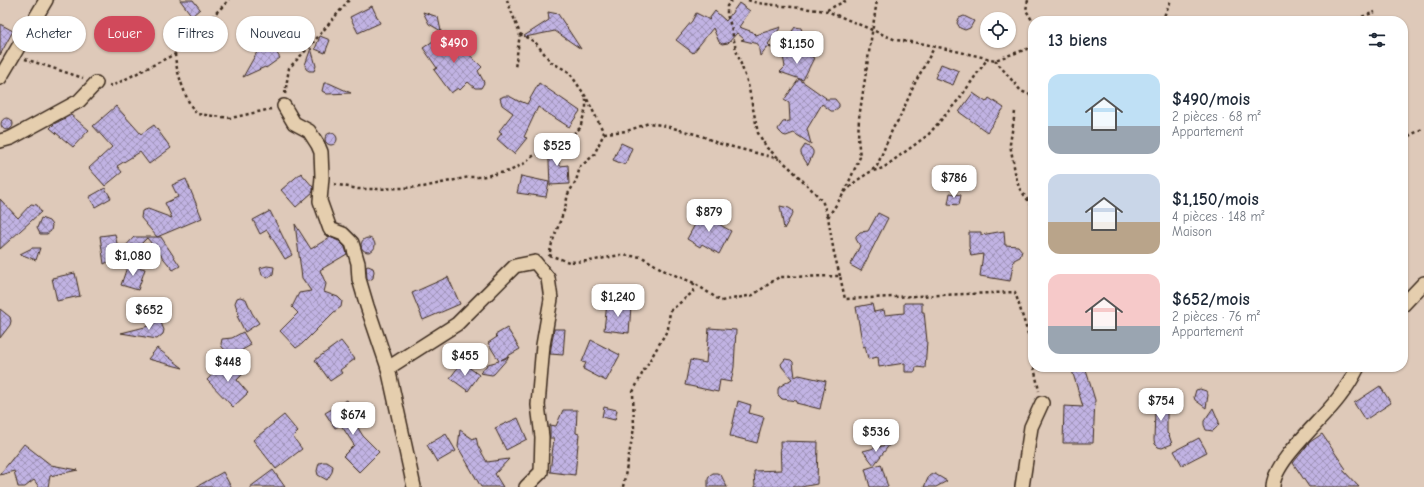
<!DOCTYPE html>
<html lang="fr">
<head>
<meta charset="utf-8">
<style>
	:root { --surface:#fff; --page:#f6f6f7; --text:#1f2937; --muted:#747a83; --accent:#d1495b }
	body { margin:0; font-family:"Comic Neue",sans-serif; background:var(--page); color:var(--text); height:100vh; display:flex; flex-direction:column; font-size:15px; white-space:nowrap }
	* { box-sizing:border-box; margin:0 }
	p { font-size:13px; color:var(--muted) }
	.icon { flex:none; width:22px; height:22px; fill:none; stroke:currentColor; stroke-width:2; stroke-linecap:round; stroke-linejoin:round }
	.map { position:relative; flex:1; overflow:hidden }
	.details { position:absolute; left:1028px; top:16px; width:380px; height:356px; display:flex; flex-direction:column; background:var(--surface); border-radius:16px; box-shadow:0 1px 3px #0004 }
	.details>* { flex:none }
	.banner { position:absolute; left:12px; top:16px; width:380px; height:36px; display:flex; gap:8px }
	.controls { position:absolute; left:980px; top:12px; display:grid; gap:8px }
	.controls a { display:grid; place-items:center; width:36px; height:36px; border-radius:50%; background:var(--surface); box-shadow:0 1px 3px #0004; font-size:20px }
	.price { position:absolute; translate:-50% -34px; padding:0 9px; border-radius:8px; background:#fff; color:#222; font-size:13px; line-height:26px; filter:drop-shadow(0 1px 2px #0008) }
	.price::after { content:''; position:absolute; left:50%; top:24px; width:12px; height:9px; margin-left:-6px; background:inherit; clip-path:polygon(0 0,100% 0,50% 100%) }
	.price.current { background:var(--accent); color:#fff }
	ul { padding:0; list-style:none }
	li { display:flex; align-items:center; gap:12px; height:100px; padding:0 20px }
	li span { display:grid; place-items:center; flex:none; width:112px; height:80px; border-radius:12px; color:#555 }
	li>.icon { margin-inline-start:auto }
	span .icon { width:48px; height:48px; fill:#fffc; stroke-width:1 }
	li b { font-size:17px }
	h2 { display:flex; justify-content:space-between; align-items:center; height:48px; padding:0 20px; font-size:17px }
	.tag { padding:0 14px; border-radius:18px; background:var(--surface); box-shadow:0 1px 3px #0004; font-size:14px; line-height:36px }
	.tag.current { background:var(--accent); color:#fff }
	.map>svg:first-child { display:block }
</style>
</head>
<body>
<div class="map">
<svg width="1424" height="487" viewBox="0 0 1424 487">
	<defs>
		<pattern id="building-cross-hatch" width="8" height="8" patternUnits="userSpaceOnUse"><rect width="8" height="8" fill="#c1b3e3"/><path d="M0 0l8 8M0 8l8-8" fill="none" stroke="#9e92b7"/></pattern>
	</defs>
	<rect width="100%" height="100%" fill="#dec9b9"/>
	<filter id="ink" filterUnits="userSpaceOnUse"><feTurbulence type="fractalNoise" baseFrequency=".025" numOctaves="2"/><feDisplacementMap in="SourceGraphic" scale="8" xChannelSelector="R" yChannelSelector="G"/><feConvolveMatrix kernelMatrix="1 2 1 2 8 2 1 2 1" color-interpolation-filters="sRGB"/></filter>
	<g filter="url(#ink)">
		<g fill="url(#building-cross-hatch)" stroke="#3b2a1e">
			<path d="M180,0H193L200,9L192,16Z"/>
			<path d="M739,3L750,11L739,27L753,32L756,35L781,27L768,44L772,48L767,47L760,56L758,44L741,40L744,39L737,33L728,43L722,44L719,42L713,28L693,53L676,40L692,21L696,13L710,20L709,19L715,11L726,21Z"/>
			<path d="M372,6L380,23L358,33L350,17Z"/>
			<path d="M423,12L438,17L441,31L429,24Z"/>
			<path d="M548,12L558,14L581,49L555,31L525,37L524,36L549,20Z"/>
			<path d="M964,16L974,21L970,28L965,30L960,28L957,23L959,18Z"/>
			<path d="M0,24L13,31L0,55Z"/>
			<path d="M795,27L801,28L803,34L802,37L796,41L790,34Z"/>
			<path d="M446,32L482,67L478,71L483,80L484,83L481,88H475L468,82L460,90L458,88L451,93L434,70L437,68L423,48Z"/>
			<path d="M320,36L330,40L325,53L315,49Z"/>
			<path d="M271,44L280,58L266,68L265,67L243,77L261,45L264,49Z"/>
			<path d="M311,48L316,66L314,71H309L306,69L305,65Z"/>
			<path d="M802,52L814,58L803,80L780,72L785,67L783,56Z"/>
			<path d="M941,64L959,71L953,85L935,78Z"/>
			<path d="M799,79L826,98L825,99H835L839,104V107L834,111H831L822,104L807,129L811,144L794,133L786,136L783,135L779,131L778,129L783,122L790,121L789,103L784,100Z"/>
			<path d="M324,83H329L351,93L327,94L322,91Z"/>
			<path d="M539,83L580,111L569,127L538,107L524,137L527,138L514,154L497,139L502,133L499,131L513,113L502,105L500,98L504,96H509L520,102V101L527,104Z"/>
			<path d="M973,93L986,102L989,98L1004,108L987,132L959,112Z"/>
			<path d="M116,106L141,134L154,125L171,148L149,164L140,152L117,166L122,172L105,186L89,168L112,147L93,126Z"/>
			<path d="M71,115L89,130L73,147L50,128L54,124Z"/>
			<circle cx="7" cy="124" r="6"/>
			<circle cx="331" cy="139" r="6"/>
			<path d="M553,138L560,166L568,165L569,184L550,185L548,139Z"/>
			<path d="M621,143L632,148L625,165L613,160Z"/>
			<path d="M805,145L811,148L813,151V154L808,165L801,154V151Z"/>
			<path d="M301,173L313,187V192L296,207L281,190Z"/>
			<path d="M521,176L549,182L546,197L517,193Z"/>
			<path d="M186,179L202,218L157,237L141,218L142,211L148,209L172,218L165,203L178,197L172,185Z"/>
			<path d="M105,188L111,198L95,207L89,197Z"/>
			<path d="M950,193L961,195L959,205L948,204Z"/>
			<path d="M0,199L18,218L31,204L37,205L41,212L0,249Z"/>
			<path d="M780,206L789,208L792,210L793,213L784,229Z"/>
			<path d="M703,210L717,218L715,222L731,231L719,254L702,244L700,247L687,239Z"/>
			<path d="M270,211L292,255L285,259L267,230L260,234L253,220Z"/>
			<path d="M878,213L888,218L861,271L850,265L860,246L856,239V236L860,232L868,231Z"/>
			<path d="M41,218L49,221L52,225L51,231L47,234H40L37,228Z"/>
			<path d="M295,224L311,249L330,237L339,241L345,247L347,254L320,270L326,284L324,292L338,297L342,301L341,307L334,312L302,344L296,348L280,331L298,313L292,307L299,293L311,291L302,278Z"/>
			<path d="M1004,231L1005,245L1018,246L1022,251L1020,257L1014,260L1010,281L980,276L983,254L971,256L969,246V232H981V235Z"/>
			<path d="M115,234L119,253L134,237H161L180,266L173,270L147,238L138,247L104,264L100,236Z"/>
			<circle cx="368" cy="245" r="7"/>
			<path d="M32,248H40L36,260L20,254Z"/>
			<path d="M128,264L145,269L138,290L121,285Z"/>
			<path d="M267,266L274,267L273,274L268,278L262,275L260,268Z"/>
			<path d="M368,266L373,268L374,271L373,278L370,280H368L367,278L366,267Z"/>
			<path d="M75,273L80,296L57,301L52,278Z"/>
			<path d="M448,277L460,304L423,320L412,293Z"/>
			<path d="M240,297L246,299L252,313L259,323L245,332L237,316L239,315L235,303L237,298Z"/>
			<path d="M607,303L631,306L629,333L604,330Z"/>
			<path d="M904,303H922V312H924L927,341L925,368L916,367L915,372H905V363L879,367L878,357L868,359L865,346L863,347L856,307L872,304L874,312L884,310L885,315L904,313Z"/>
			<path d="M0,309L10,317L11,321L10,325L0,338Z"/>
			<path d="M158,315L164,330L163,334L157,339L121,333L153,325Z"/>
			<path d="M507,328L520,349L501,360L509,357L494,374L492,375L480,373L488,364L499,361L488,343L497,337L495,335Z"/>
			<path d="M709,328L736,330L734,367L731,382L720,380L718,392L685,385L690,360L706,363Z"/>
			<path d="M554,329H565L563,355L550,354Z"/>
			<path d="M243,332L251,345L232,356L222,347L221,344L222,339L232,338Z"/>
			<path d="M591,340L620,355L606,381L583,369L586,363L582,362Z"/>
			<path d="M341,341L355,359L340,370L342,373L330,381L315,360Z"/>
			<path d="M157,348L183,368L148,359Z"/>
			<path d="M227,359L243,374L237,380L248,393L233,407L207,380Z"/>
			<path d="M785,359L791,360L793,362L795,377L799,375L826,381L820,409L796,403L797,401L782,399L778,395V389L779,387L792,379L782,367L781,364Z"/>
			<path d="M462,362L479,375L468,391L450,378Z"/>
			<path d="M1071,367H1085L1095,400L1093,443H1063L1064,406L1083,407Z"/>
			<path d="M1380,386L1391,403L1365,420L1354,403Z"/>
			<path d="M1200,389L1206,391L1208,395L1206,408L1195,400L1194,397L1196,390Z"/>
			<path d="M1161,396L1168,399L1169,402L1170,406L1167,412V433L1169,435L1172,444L1162,448L1158,447L1155,444L1154,440L1155,411L1152,407V403L1157,397Z"/>
			<path d="M347,400L356,415L352,418L363,436L379,452L359,472L343,456L354,445L341,425L335,428L325,413Z"/>
			<path d="M738,401L751,405L749,413L764,417L757,443L730,436Z"/>
			<path d="M604,407L617,410L615,420L602,417Z"/>
			<path d="M1213,408L1219,422L1218,426L1213,431L1206,430L1204,425V421Z"/>
			<path d="M563,410H577L576,433L579,434L575,475L550,472L554,438H550V425L556,426Z"/>
			<path d="M284,415L298,432L293,437L302,449L276,469L253,440Z"/>
			<path d="M518,418L527,439L506,450L495,428Z"/>
			<path d="M460,430L473,439L476,437L478,446L487,462L509,459L495,474L503,487H481L458,447Z"/>
			<path d="M446,434L456,451L437,462L427,445Z"/>
			<path d="M1322,434L1346,469L1343,470L1359,487H1309L1293,463L1310,442Z"/>
			<path d="M1199,438L1207,452L1182,465L1174,451Z"/>
			<path d="M780,441L818,442L817,484L801,487H755L754,471L781,470Z"/>
			<path d="M24,444L51,465L78,470L50,476L48,487H39L34,480L25,487H18L14,471L0,475V474Z"/>
			<path d="M890,444L874,465L863,451Z"/>
			<path d="M323,462H327L333,466L332,472L327,480L318,475L317,471L319,463Z"/>
			<path d="M881,464L888,487H870L865,469Z"/>
			<path d="M273,470L285,487H250Z"/>
			<path d="M223,472L231,487H196Z"/>
			<path d="M713,473H717L721,475L727,487H708V479L710,475Z"/>
			<path d="M932,474H935L947,481L936,487H924L929,476Z"/>
		</g>
		<g fill="none" stroke-linecap="round" stroke-linejoin="round">
			<defs>
				<g id="street">
					<path d="M0,78L46,0"/>
					<path d="M284,106L294,123L309,131L318,145L321,152L322,177L320,201L330,229L343,234L352,243L358,263L359,279L367,306L388,368L414,487"/>
					<path d="M0,141L11,138L79,101L96,83"/>
					<path d="M1403,305L1424,283"/>
					<path d="M388,368L457,324L515,266L535,262L548,278L551,299L543,345L538,405L542,437L541,472L526,487"/>
					<path d="M1022,487L1031,427L1042,403"/>
					<path d="M1273,487C1273,461 1324,419 1340,396C1347,387 1353,377 1358,367"/>
				</g>
			</defs>
			<use href="#street" stroke="#3b2a1e" stroke-width="16"/>
			<g stroke="#3b2a1e" stroke-width="2.5" stroke-dasharray="3 3" stroke-linecap="butt">
				<path d="M507,0L520,34L515,68"/>
				<path d="M732,0L727,6V15L731,26L736,50L748,84L758,133L767,148L789,167L817,195L823,203L828,217"/>
				<path d="M748,0L757,3L827,11L896,40L925,44L995,60L1033,47"/>
				<path d="M1028,0L1026,10L1033,22"/>
				<path d="M827,10L847,0"/>
				<path d="M1162,21L1171,0"/>
				<path d="M1351,21L1375,12"/>
				<path d="M520,34L535,42L551,62L569,72L586,97L604,133L594,155L580,167L576,181L568,194L565,208L552,243L549,256"/>
				<path d="M175,54C176,68 178,72 182,85C186,96 189,105 197,114L231,118L271,109"/>
				<path d="M25,59L83,78"/>
				<path d="M995,60L1021,91L1033,96"/>
				<path d="M109,85L112,86L175,54L229,0"/>
				<path d="M285,94L289,68L311,45L349,0"/>
				<path d="M1015,112L1010,144L1015,172L1019,188L1033,207"/>
				<path d="M604,133L627,131L649,123L666,126L702,136L717,143L779,159"/>
				<path d="M1403,139L1424,128"/>
				<path d="M872,170L877,166L893,128L899,119L915,83L935,46"/>
				<path d="M334,184L358,189H378L423,187L469,177H480L510,171L525,163L533,156L566,140L580,128L586,108V97"/>
				<path d="M845,192L856,181L870,172L883,168L928,135L960,98L988,58"/>
				<path d="M549,255L569,262L590,261L620,255L642,257L665,271L694,283L721,301L753,295L779,277L840,276L845,299L1015,292L1030,340L1033,363"/>
				<path d="M840,276L834,253L828,217L844,193L860,157L858,138L859,118L877,0"/>
				<path d="M1030,338L1033,301"/>
				<path d="M1034,367L1039,391"/>
				<path d="M623,487L634,428L633,392L643,372L668,329L670,311L693,292L694,283"/>
			</g>
			<use href="#street" stroke="#e5ceae" stroke-width="13"/>
		</g>
	</g>
</svg>
<div class="controls">
<a><svg class="icon" aria-label="locate" viewBox="0 0 24 24"><circle cx="12" cy="12" r="6"/><path d="M12 2v4M12 18v4M2 12h4M18 12h4"/></svg></a>
</div>
<b class="price current" style="left:454px;top:64px">$490</b>
<b class="price" style="left:797px;top:65px">$1,150</b>
<b class="price" style="left:557px;top:167px">$525</b>
<b class="price" style="left:954px;top:199px">$786</b>
<b class="price" style="left:709px;top:233px">$879</b>
<b class="price" style="left:133px;top:277px">$1,080</b>
<b class="price" style="left:618px;top:318px">$1,240</b>
<b class="price" style="left:149px;top:331px">$652</b>
<b class="price" style="left:465px;top:377px">$455</b>
<b class="price" style="left:228px;top:383px">$448</b>
<b class="price" style="left:1161px;top:422px">$754</b>
<b class="price" style="left:353px;top:436px">$674</b>
<b class="price" style="left:876px;top:453px">$536</b>
<div class="banner">
<a class="tag">Acheter</a>
<a class="tag current">Louer</a>
<a class="tag">Filtres</a>
<a class="tag">Nouveau</a>
</div>
<section class="details">
<h2>13 biens<svg class="icon" aria-label="filters" viewBox="0 0 24 24"><path d="M4 7h16M4 17h16"/><circle cx="9" cy="7" r="2"/><circle cx="15" cy="17" r="2"/></svg></h2>
<ul>
<li><span style="background:linear-gradient(#bfe0f5 65%,#9aa5b1 0)"><svg class="icon" aria-label="home" viewBox="0 0 24 24"><path d="M3 11l9-7 9 7M6 9v11h12V9"/></svg></span><div><b>$490/mois</b><p>2 pièces · 68 m²</p><p>Appartement</p></div></li>
<li><span style="background:linear-gradient(#c9d6e8 60%,#b9a48a 0)"><svg class="icon" aria-label="home" viewBox="0 0 24 24"><path d="M3 11l9-7 9 7M6 9v11h12V9"/></svg></span><div><b>$1,150/mois</b><p>4 pièces · 148 m²</p><p>Maison</p></div></li>
<li><span style="background:linear-gradient(#f6c9c9 65%,#9aa5b1 0)"><svg class="icon" aria-label="home" viewBox="0 0 24 24"><path d="M3 11l9-7 9 7M6 9v11h12V9"/></svg></span><div><b>$652/mois</b><p>2 pièces · 76 m²</p><p>Appartement</p></div></li>
</ul>
</section>
</div>
</body>
</html>
